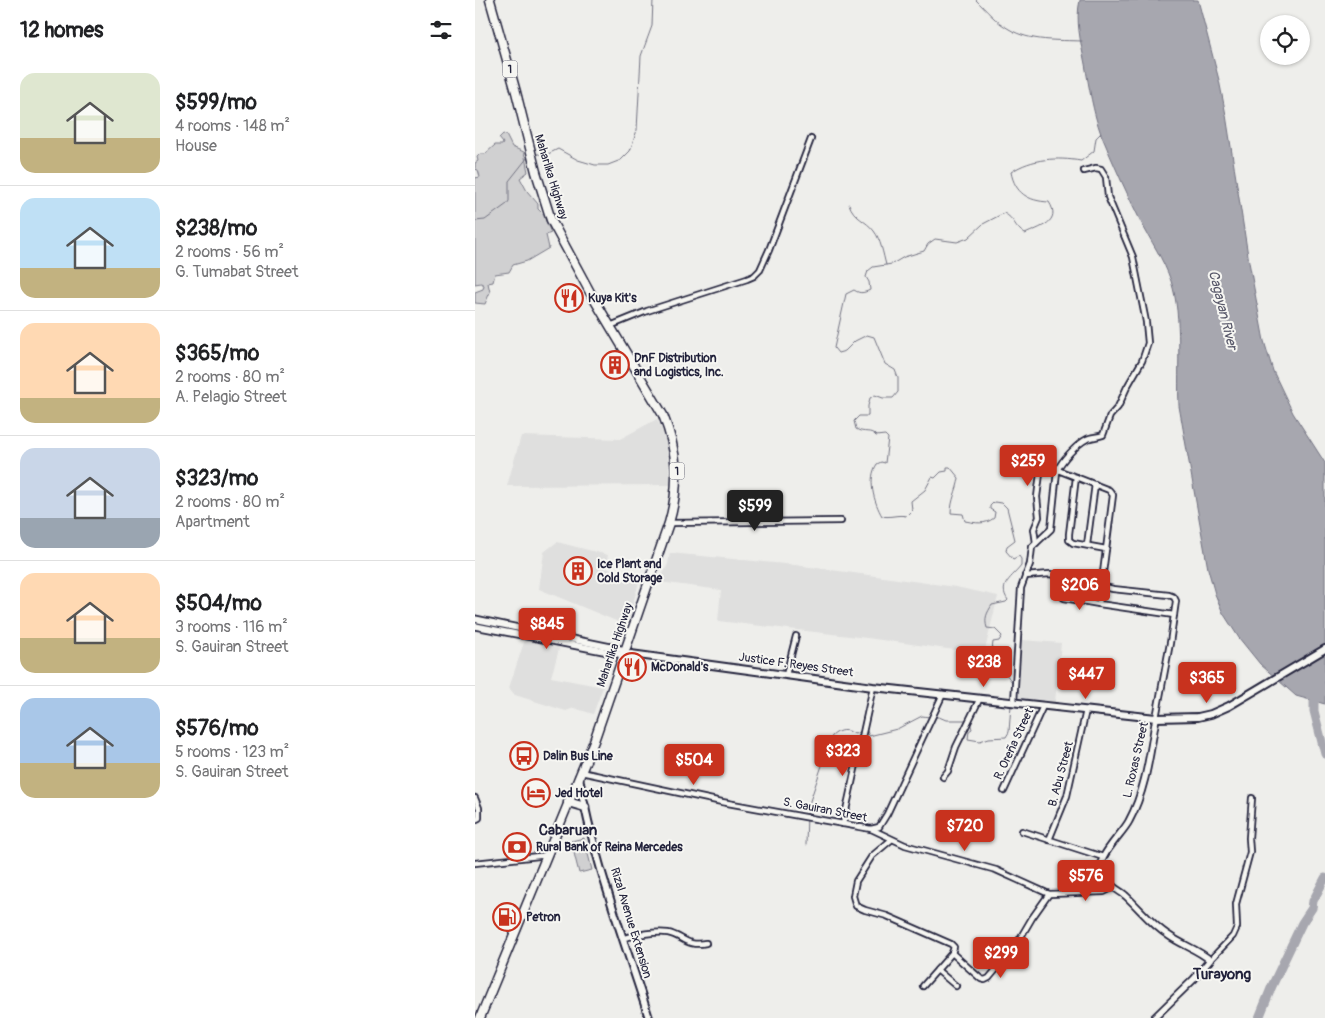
<!DOCTYPE html>
<html lang="en">
<head>
<meta charset="utf-8">
<style>
	:root { --surface:#fff; --page:#f6f6f6; --text:#202124; --muted:#757577; --line:#e0e0e0; --accent:#c8321e }
	body { margin:0; font-family:Pangolin,sans-serif; background:var(--page); color:var(--text); height:100vh; display:flex; flex-direction:column; font-size:19px; white-space:nowrap }
	* { box-sizing:border-box; margin:0 }
	p { font-size:16px; color:var(--muted) }
	.icon { flex:none; width:28px; height:28px; fill:none; stroke:currentColor; stroke-width:2; stroke-linecap:round; stroke-linejoin:round }
	.map { position:relative; flex:1; overflow:hidden }
	.details { display:flex; flex-direction:column; background:var(--surface); width:475px }
	.details>* { flex:none }
	.buttons { position:absolute; left:785px; top:15px; display:grid; gap:10px }
	.buttons a { display:grid; place-items:center; width:50px; height:50px; border-radius:50%; background:var(--surface); box-shadow:0 1px 4px #0004; font-size:25px }
	.price { position:absolute; translate:-50% -42px; padding:0 11px; border-radius:5px; background:var(--accent); color:#fff; font-size:16px; line-height:32px; filter:drop-shadow(0 1px 2px #0008) }
	.price::after { content:''; position:absolute; left:50%; top:30px; width:15px; height:11px; margin-left:-8px; background:inherit; clip-path:polygon(0 0,100% 0,50% 100%) }
	.price.current { background:#222; color:#fff }
	ul { padding:0; list-style:none }
	li { display:flex; align-items:center; gap:15px; height:125px; padding:0 20px }
	li+li { border-top:1px solid var(--line) }
	li span { display:grid; place-items:center; flex:none; width:140px; height:100px; border-radius:15px; color:#555 }
	li>.icon { margin-inline-start:auto }
	span .icon { width:60px; height:60px; fill:#fffc; stroke-width:1 }
	li b { font-size:21px }
	h2 { display:flex; justify-content:space-between; align-items:center; height:60px; padding:0 20px; font-size:21px }
	main { display:flex; flex:1; min-height:0 }
	.map>svg:first-child { display:block }
</style>
</head>
<body>
<main>
<section class="details">
<h2>12 homes<svg class="icon" aria-label="filters" viewBox="0 0 24 24"><path d="M4 7h16M4 17h16"/><circle cx="9" cy="7" r="2"/><circle cx="15" cy="17" r="2"/></svg></h2>
<ul>
<li><span style="background:linear-gradient(#dfe7d0 65%,#c2b280 0)"><svg class="icon" aria-label="home" viewBox="0 0 24 24"><path d="M3 11l9-7 9 7M6 9v11h12V9"/></svg></span><div><b>$599/mo</b><p>4 rooms · 148 m²</p><p>House</p></div></li>
<li><span style="background:linear-gradient(#bfe0f5 70%,#c2b280 0)"><svg class="icon" aria-label="home" viewBox="0 0 24 24"><path d="M3 11l9-7 9 7M6 9v11h12V9"/></svg></span><div><b>$238/mo</b><p>2 rooms · 56 m²</p><p>G. Tumabat Street</p></div></li>
<li><span style="background:linear-gradient(#ffd9b3 75%,#c2b280 0)"><svg class="icon" aria-label="home" viewBox="0 0 24 24"><path d="M3 11l9-7 9 7M6 9v11h12V9"/></svg></span><div><b>$365/mo</b><p>2 rooms · 80 m²</p><p>A. Pelagio Street</p></div></li>
<li><span style="background:linear-gradient(#c9d6e8 70%,#9aa5b1 0)"><svg class="icon" aria-label="home" viewBox="0 0 24 24"><path d="M3 11l9-7 9 7M6 9v11h12V9"/></svg></span><div><b>$323/mo</b><p>2 rooms · 80 m²</p><p>Apartment</p></div></li>
<li><span style="background:linear-gradient(#ffd9b3 65%,#c2b280 0)"><svg class="icon" aria-label="home" viewBox="0 0 24 24"><path d="M3 11l9-7 9 7M6 9v11h12V9"/></svg></span><div><b>$504/mo</b><p>3 rooms · 116 m²</p><p>S. Gauiran Street</p></div></li>
<li><span style="background:linear-gradient(#a9c7e8 65%,#c2b280 0)"><svg class="icon" aria-label="home" viewBox="0 0 24 24"><path d="M3 11l9-7 9 7M6 9v11h12V9"/></svg></span><div><b>$576/mo</b><p>5 rooms · 123 m²</p><p>S. Gauiran Street</p></div></li>
</ul>
</section>
<div class="map">
<svg width="850" height="1018" viewBox="0 0 850 1018">
	<rect width="100%" height="100%" fill="#eeeeeb"/>
	<filter id="ink" filterUnits="userSpaceOnUse"><feTurbulence type="fractalNoise" baseFrequency=".02" numOctaves="2"/><feDisplacementMap in="SourceGraphic" scale="10" xChannelSelector="R" yChannelSelector="G"/><feConvolveMatrix kernelMatrix="1 2 1 2 8 2 1 2 1" color-interpolation-filters="sRGB"/></filter>
	<g filter="url(#ink)">
		<g fill="#dfdfde">
			<path d="M182,419L188,431L193,449L196,485L32,486L46,436L145,439Z"/>
			<path d="M82,542L133,555L130,568L165,578L153,622L146,623L64,589L69,552Z"/>
			<path d="M195,553L320,565L481,587L523,596L509,654L392,638L243,621L246,590L184,582L193,564Z"/>
			<path d="M50,639L85,646L76,677L128,687L118,714L99,708L91,711L40,695L34,688Z"/>
			<path d="M547,640L586,643L580,702L542,698Z"/>
		</g>
		<g fill="#d0d0d1" stroke="#797986">
			<path d="M28,134L31,135L37,147L49,152L53,172L45,178L52,191L63,204V209L68,214L76,233L71,235L74,248L52,261L38,265L34,272L20,274L18,282L13,283L15,292L10,304L0,303V292L8,289L9,285L6,283L0,284V178L5,177L3,170L0,169V163L3,161L2,157L5,154H10L20,145H27L28,143L24,138Z"/>
			<path d="M109,838L117,870L104,873L96,841Z"/>
		</g>
		<path fill="#a7a7af" stroke="#727281" d="M605,0H723L744,80L751,115L774,262L789,341L798,371L818,413L850,463V704L821,696L785,664L764,638L748,613L740,594L733,569L704,406C702,367 708,318 696,281C689,260 675,240 665,220C651,192 638,163 626,134C618,112 614,87 610,64C606,43 600,21 605,0Z"/>
		<g fill="none" stroke-linecap="round" stroke-linejoin="round">
			<g stroke="#727281" stroke-width="1">
				<path d="M501,0C511,10 521,22 534,29C555,42 583,40 607,41"/>
				<path d="M59,154H73L83,149L103,160L120,165H133L146,160L155,151L162,130L166,56L177,26L178,0"/>
				<path d="M374,204C379,219 391,220 399,231C406,240 408,254 411,265"/>
				<path d="M0,221L10,220L32,204L34,201V181L53,157"/>
				<path d="M536,701L537,682L531,674L532,669L525,658L526,655L523,652L519,653L517,650L518,642L524,641L527,636L520,629L512,628C509,618 512,613 517,605L531,602L533,600C522,585 538,577 546,566V559L544,556L538,559L531,551L532,546L540,540L532,508L527,503L519,502L515,506V509L520,512L519,518C510,525 501,523 490,521L488,514L476,513C476,500 482,491 484,478L475,467H472V471L466,472L460,478L457,477L450,490L436,501L437,510L431,516C423,514 415,518 407,516C399,502 392,479 402,464L406,462L410,463L413,438L410,435L401,436C396,429 389,434 381,429L379,421L384,416H393V406L395,398L400,395L408,398H418L423,392V378L420,370L410,364L399,337L392,335L380,341L370,351L363,353L359,348L371,294L379,290C385,294 389,293 395,290L394,282L391,277L393,271L398,267L417,264L429,257L449,251L453,244L460,239L482,242L493,238L508,224L529,213C541,220 538,226 550,234C565,227 587,222 574,202C553,201 540,193 536,172C557,158 582,157 606,161L619,151L621,138L626,133"/>
				<path d="M459,717H464L471,720H491"/>
				<path d="M495,722L497,729L494,731L493,739L505,741L514,738L531,737L534,732L536,705"/>
				<path d="M331,845L332,814L335,801L357,736C365,729 370,729 380,734L384,732L392,731L394,736L422,729L447,716L455,717"/>
			</g>
			<g stroke="#a7a7af" stroke-width="9">
				<path d="M850,688L839,702V711L850,754"/>
				<path d="M784,1018L797,986L827,923L837,908L838,901L850,878"/>
			</g>
			<defs>
				<g id="minor">
					<path d="M135,326L172,311L272,279L279,276L285,270L294,250L336,139"/>
					<path d="M601,477L594,534V540L598,543L631,549"/>
					<path d="M194,523L366,521"/>
					<path d="M561,543L559,529L564,517L562,497L566,466L570,465L634,490L638,495L624,604L699,615"/>
					<path d="M612,545L620,484"/>
					<path d="M550,576L575,574L638,589L694,595L699,597L701,601L695,643L681,718"/>
					<path d="M589,598L624,604"/>
					<path d="M311,675L321,636"/>
					<path d="M539,702L546,588L555,564L557,547L576,529L582,471C586,461 602,444 612,439C616,437 623,437 628,435L635,416L643,407L652,387L667,361L673,343L671,322L658,257L633,197L631,177L626,169L621,168L609,171"/>
					<path d="M106,772L247,802L396,829L430,845L521,870L574,894L629,892L639,887"/>
					<path d="M468,777L473,771L481,747L505,698"/>
					<path d="M529,791L568,706"/>
					<path d="M0,798L4,808V818L0,820"/>
					<path d="M368,824L398,687"/>
					<path d="M396,829L404,827L412,814L468,694"/>
					<path d="M547,831L628,857"/>
					<path d="M416,840L397,856L381,881L378,896L381,906L390,910L412,916L476,944L479,947L477,953"/>
					<path d="M574,840L592,796L611,710"/>
					<path d="M0,863L73,855"/>
					<path d="M149,938C162,935 179,931 193,933C208,936 211,947 231,943"/>
					<path d="M735,960L758,936L762,927L761,904L775,852L774,838L777,798"/>
					<path d="M462,970L481,986"/>
					<path d="M448,986L477,953L506,979L510,980L514,978L540,947L557,918L574,894"/>
				</g>
				<g id="tertiary">
					<path d="M0,619L150,650"/>
					<path d="M0,626L149,655"/>
					<path d="M679,1018L719,979L735,960C722,949 707,945 693,935C677,925 665,909 651,896C644,890 633,885 627,877C617,860 647,835 654,821C671,790 675,752 681,718"/>
				</g>
				<g id="secondary">
					<path d="M149,655L156,654L398,687L681,718L723,717L736,714L754,706L850,649"/>
					<path d="M104,777C118,859 149,939 174,1018"/>
				</g>
				<g id="primary">
					<path d="M93,802L110,807"/>
					<path d="M5,1018L119,741L194,523C205,485 203,452 188,415L116,294L76,220L61,172L41,92L15,0"/>
				</g>
			</defs>
			<use href="#minor" stroke="#22223b" stroke-width="8"/>
			<use href="#tertiary" stroke="#22223b" stroke-width="9"/>
			<use href="#secondary" stroke="#22223b" stroke-width="10"/>
			<use href="#primary" stroke="#22223b" stroke-width="11"/>
			<use href="#minor" stroke="#f6f6f2" stroke-width="4.5"/>
			<use href="#tertiary" stroke="#f6f6f2" stroke-width="5.5"/>
			<use href="#secondary" stroke="#f6f6f2" stroke-width="6"/>
			<use href="#primary" stroke="#f6f6f2" stroke-width="8"/>
		</g>
	</g>
	<defs>
		<symbol id="restaurant-ring" viewBox="-11 -11 22 22"><circle r="9.5" fill="#f6f6f2" stroke="#c8321e" stroke-width="1.5"/><path d="M-5-6h1v4h1v-4h1v4h1v-4h1v5L-1.5 .5V6h-2V.5L-5-1ZM5-6V6H3V1.5H1.5Q1.5-4 5-6Z" fill="#c8321e"/></symbol>
		<symbol id="building-ring" viewBox="-11 -11 22 22"><circle r="9.5" fill="#f6f6f2" stroke="#c8321e" stroke-width="1.5"/><path d="M-4-6H4V6H1V3H-1V6H-4ZM-2.5-4.3h1.7v1.8h-1.7ZM.8-4.3h1.7v1.8H.8ZM-2.5-1h1.7V.8h-1.7ZM.8-1h1.7V.8H.8Z" fill="#c8321e"/></symbol>
		<symbol id="bus-ring" viewBox="-11 -11 22 22"><circle r="9.5" fill="#f6f6f2" stroke="#c8321e" stroke-width="1.5"/><path d="M-5-6H5V4H4V6H2V4H-2V6H-4V4H-5ZM-3.5-4V0h7V-4ZM-3.5 1.2v1.5H-2V1.2ZM2 1.2v1.5H3.5V1.2Z" fill="#c8321e"/></symbol>
		<symbol id="hotel-ring" viewBox="-11 -11 22 22"><circle r="9.5" fill="#f6f6f2" stroke="#c8321e" stroke-width="1.5"/><path d="M-6-4.5h1.5V1H6V5H4.5V3h-9V5H-6ZM-4 0a1.8 1.8 0 1 1 3.6 0ZM.5 0V-2.5h3Q6-2.5 6 0Z" fill="#c8321e"/></symbol>
		<symbol id="bank-ring" viewBox="-11 -11 22 22"><circle r="9.5" fill="#f6f6f2" stroke="#c8321e" stroke-width="1.5"/><path d="M-6-4H6V4H-6ZM0-2.3a2.3 2.3 0 1 0 0 4.6a2.3 2.3 0 1 0 0-4.6Z" fill="#c8321e"/></symbol>
		<symbol id="fuel-ring" viewBox="-11 -11 22 22"><circle r="9.5" fill="#f6f6f2" stroke="#c8321e" stroke-width="1.5"/><path d="M-5.5-6h7V0h2V4h1.3V-2.5L3-4.5l.8-.8L6-3V5H2.5V1h-1V6h-7ZM-4.2-4.7v3.2H.2V-4.7Z" fill="#c8321e"/></symbol>
	</defs>
	<g fill-rule="evenodd">
		<use href="#restaurant-ring" x="78" y="282" width="32" height="32"/>
		<use href="#building-ring" x="124" y="349" width="32" height="32"/>
		<use href="#building-ring" x="87" y="555" width="32" height="32"/>
		<use href="#restaurant-ring" x="141" y="651" width="32" height="32"/>
		<use href="#bus-ring" x="33" y="740" width="32" height="32"/>
		<use href="#hotel-ring" x="45" y="777" width="32" height="32"/>
		<use href="#bank-ring" x="26" y="831" width="32" height="32"/>
		<use href="#fuel-ring" x="16" y="901" width="32" height="32"/>
	</g>
	<g text-anchor="middle" dominant-baseline="central" stroke-width="4" stroke-linejoin="round" paint-order="stroke">
		<g fill="#f6f6f2" stroke="#626272" stroke-width="1">
			<rect x="27.5" y="60.5" width="15" height="17" rx="4"/>
			<rect x="194.5" y="462.5" width="15" height="17" rx="4"/>
		</g>
		<g font-size="11" font-weight="bold" fill="#22223b">
			<text x="35" y="69">1</text>
			<text x="202" y="471">1</text>
		</g>
		<g font-size="12" fill="#22223b" stroke="#f6f6f2">
			<text transform="translate(76 177) rotate(73)">Maharlika Highway</text>
			<text transform="translate(140 645) rotate(-71)">Maharlika Highway</text>
			<text transform="translate(321 665) rotate(8)">Justice F. Reyes Street</text>
			<text transform="translate(539 744) rotate(-65)">R. Oreña Street</text>
			<text transform="translate(661 760) rotate(-77)">L. Roxas Street</text>
			<text transform="translate(586 774) rotate(-75)">B. Abu Street</text>
			<text transform="translate(350 810) rotate(11)">S. Gauiran Street</text>
			<text transform="translate(156 923) rotate(73)">Rizal Avenue Extension</text>
		</g>
		<g font-size="12" font-weight="bold" fill="#22223b" stroke="#f6f6f2" text-anchor="start">
			<text x="113" y="298">Kuya Kit's</text>
			<text x="159" y="358">DnF Distribution<tspan x="159" dy="14">and Logistics, Inc.</tspan></text>
			<text x="122" y="564">Ice Plant and<tspan x="122" dy="14">Cold Storage</tspan></text>
			<text x="176" y="667">McDonald's</text>
			<text x="68" y="756">Dalin Bus Line</text>
			<text x="80" y="793">Jed Hotel</text>
			<text x="61" y="847">Rural Bank of Reina Mercedes</text>
			<text x="51" y="917">Petron</text>
		</g>
		<g font-size="14" font-style="italic" fill="#575769" stroke="#f6f6f2">
			<text transform="translate(748 310) rotate(76)">Cagayan River</text>
		</g>
		<g font-size="15" font-weight="bold" fill="#22223b" stroke="#f6f6f2">
			<text x="93" y="830">Cabaruan</text>
			<text x="747" y="974">Turayong</text>
		</g>
	</g>
</svg>
<div class="buttons">
<a><svg class="icon" aria-label="locate" viewBox="0 0 24 24"><circle cx="12" cy="12" r="6"/><path d="M12 2v4M12 18v4M2 12h4M18 12h4"/></svg></a>
</div>
<b class="price" style="left:553px;top:487px">$259</b>
<b class="price current" style="left:280px;top:532px">$599</b>
<b class="price" style="left:605px;top:611px">$206</b>
<b class="price" style="left:72px;top:650px">$845</b>
<b class="price" style="left:509px;top:688px">$238</b>
<b class="price" style="left:611px;top:700px">$447</b>
<b class="price" style="left:732px;top:704px">$365</b>
<b class="price" style="left:368px;top:777px">$323</b>
<b class="price" style="left:219px;top:786px">$504</b>
<b class="price" style="left:490px;top:852px">$720</b>
<b class="price" style="left:611px;top:902px">$576</b>
<b class="price" style="left:526px;top:979px">$299</b>
</div>
</main>
</body>
</html>
